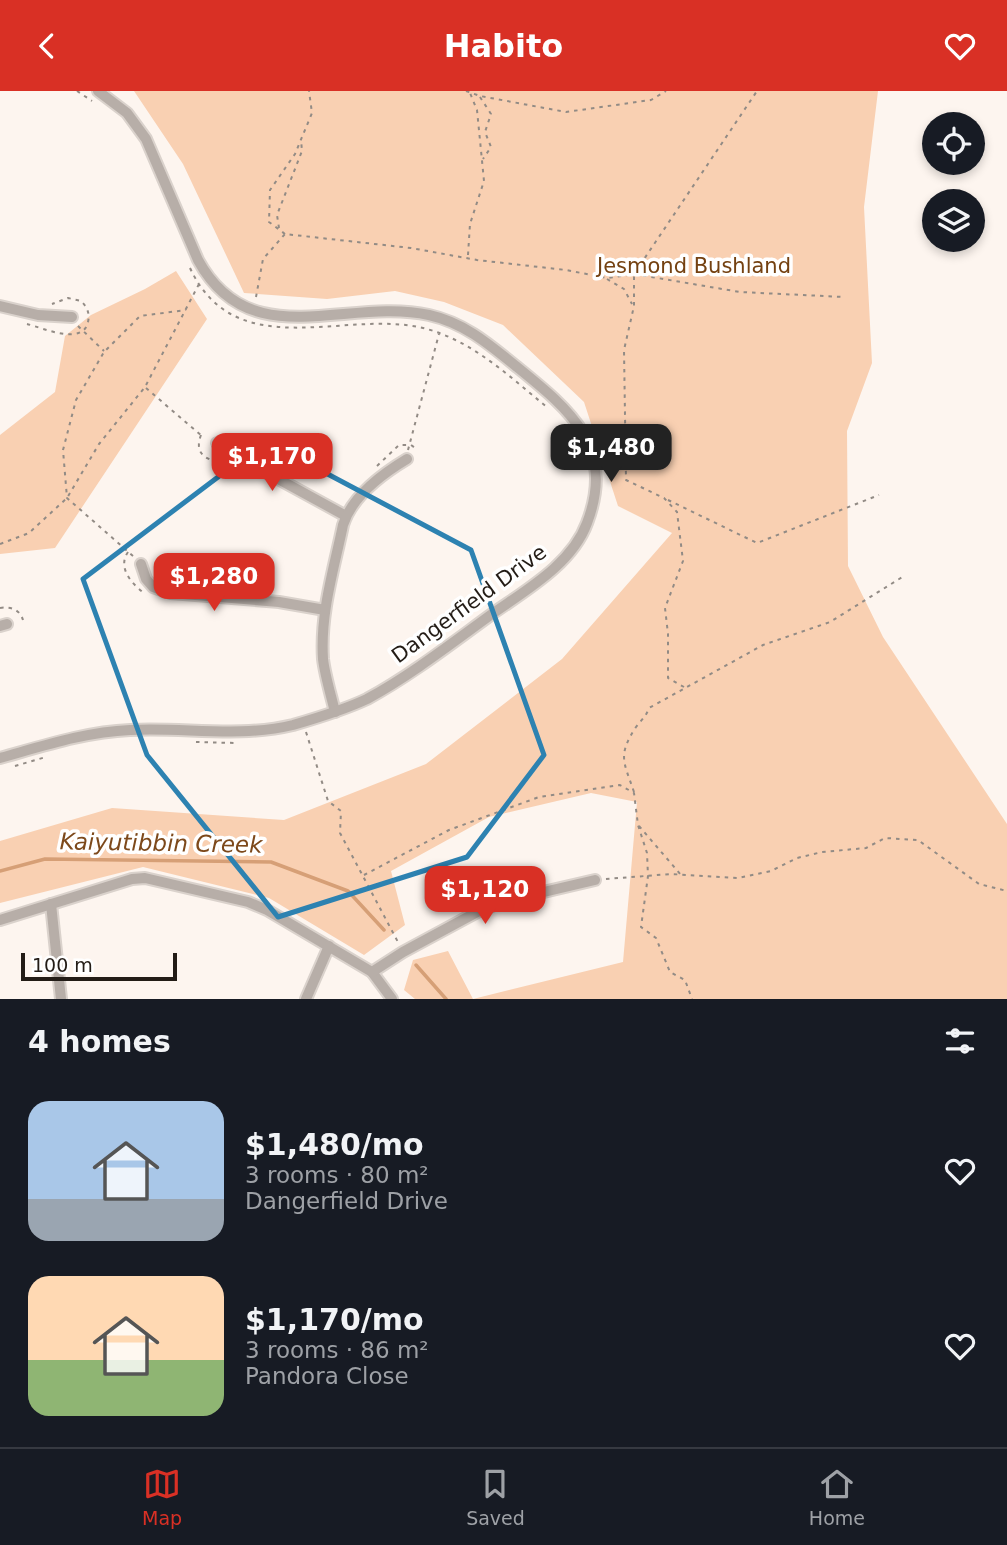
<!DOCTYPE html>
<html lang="en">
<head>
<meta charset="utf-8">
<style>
	:root { --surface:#171b24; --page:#242831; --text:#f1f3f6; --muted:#9ea1a6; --line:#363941; --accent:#d93025 }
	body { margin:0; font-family:"DejaVu Sans",sans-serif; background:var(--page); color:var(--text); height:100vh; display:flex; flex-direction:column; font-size:26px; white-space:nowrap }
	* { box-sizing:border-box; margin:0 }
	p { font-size:23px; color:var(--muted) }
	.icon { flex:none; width:38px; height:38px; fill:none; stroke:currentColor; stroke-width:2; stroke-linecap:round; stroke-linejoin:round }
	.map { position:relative; height:908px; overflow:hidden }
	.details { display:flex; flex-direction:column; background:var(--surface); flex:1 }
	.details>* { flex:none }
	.buttons { position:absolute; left:922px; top:21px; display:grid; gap:14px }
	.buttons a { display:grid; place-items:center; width:63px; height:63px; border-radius:50%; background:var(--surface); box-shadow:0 4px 10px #0003; font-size:35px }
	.scale { position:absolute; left:21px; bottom:18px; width:156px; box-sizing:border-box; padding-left:7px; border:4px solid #231c16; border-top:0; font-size:19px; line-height:24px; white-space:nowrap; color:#231c16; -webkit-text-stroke:5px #fff; paint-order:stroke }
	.price { position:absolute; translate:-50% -60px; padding:0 16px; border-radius:14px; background:var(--accent); color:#fff; font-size:23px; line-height:46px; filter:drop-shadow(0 2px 4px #0008) }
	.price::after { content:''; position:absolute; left:50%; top:42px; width:21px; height:16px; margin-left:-10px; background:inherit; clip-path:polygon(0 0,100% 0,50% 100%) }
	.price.current { background:#222; color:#fff }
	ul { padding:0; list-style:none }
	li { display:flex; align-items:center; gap:21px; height:175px; padding:0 28px }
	li span { display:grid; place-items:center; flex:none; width:196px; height:140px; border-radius:21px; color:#555 }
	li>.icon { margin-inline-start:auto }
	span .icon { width:84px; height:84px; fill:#fffc; stroke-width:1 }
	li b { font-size:30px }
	h2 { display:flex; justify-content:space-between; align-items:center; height:84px; padding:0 28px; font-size:30px }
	header { display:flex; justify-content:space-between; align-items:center; height:91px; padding:0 28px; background:var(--accent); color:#fff; font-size:32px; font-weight:800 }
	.tabs { display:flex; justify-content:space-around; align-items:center; height:98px; border-top:2px solid var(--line); background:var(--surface); font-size:19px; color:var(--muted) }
	.tabs a { display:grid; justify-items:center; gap:4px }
	.tabs .current { color:var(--accent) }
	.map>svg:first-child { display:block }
</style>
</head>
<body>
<header><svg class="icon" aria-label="back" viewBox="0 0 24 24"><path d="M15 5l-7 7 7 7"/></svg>Habito<svg class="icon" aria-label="heart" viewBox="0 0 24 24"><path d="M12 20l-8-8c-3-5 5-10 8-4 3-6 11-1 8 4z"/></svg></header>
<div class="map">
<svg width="1007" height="908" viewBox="0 0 1007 908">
	<rect width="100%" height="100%" fill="#fdf5ef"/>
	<g fill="#f9d0b2">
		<path d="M134,0H878L864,116L872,272L847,340L848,475L883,546L1007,733V908H415L404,899L413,869L448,860L473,908L623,871L637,711L591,702L489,726L391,780L405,834L364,864L269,807L143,776L0,812V750L112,717L284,729L426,673L562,568L672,442L618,415L584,311L503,234L444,211L395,200L327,208L244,202L183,73Z"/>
		<path d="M176,180L207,228L55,457L0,463V344L55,301L65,245L91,224L145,198Z"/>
	</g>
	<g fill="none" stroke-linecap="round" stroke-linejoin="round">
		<g stroke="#d69f76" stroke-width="3.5">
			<path d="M0,780L45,768L271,771L348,800L384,839"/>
			<path d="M416,874L446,908"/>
		</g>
		<defs>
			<g id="minor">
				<path d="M0,215L38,224L72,226"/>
				<path d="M217,352L238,366L346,425"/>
				<path d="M141,473L146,488L153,496L171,502L279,511L325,519"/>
				<path d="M0,535L7,533"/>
				<path d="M335,621C331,604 325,585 323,568C320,522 334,478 343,434C352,405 382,383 407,368"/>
				<path d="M0,667C43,655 85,641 130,639C184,636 239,647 293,634C317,627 344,619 367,608C411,584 452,552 492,523C526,499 572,473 587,432C616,356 570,319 517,276C490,254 465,232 429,224C346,206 250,265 198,169L146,48L127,22L98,0"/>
				<path d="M51,813L61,908"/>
				<path d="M0,829L132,788L145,787L248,811L267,819L372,881L392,908"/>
				<path d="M372,881L403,861L479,820L505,810L595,789"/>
				<path d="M306,908L329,855"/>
			</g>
		</defs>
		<use href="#minor" stroke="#dad2cc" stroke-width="14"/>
		<g stroke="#928b85" stroke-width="2" stroke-dasharray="3.5 5" stroke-linecap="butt">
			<path d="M77,0L92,10"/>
			<path d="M466,0L480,5L566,21L651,9L666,0"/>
			<path d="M480,6L491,23L485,41L491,56L483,68"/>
			<path d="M279,137L277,124L302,60L301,49"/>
			<path d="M285,143L269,131L270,99L295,63L312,22L309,0"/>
			<path d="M468,164L470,133L484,90L477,19L470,2"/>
			<path d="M190,177C236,275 344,218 423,237C472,249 510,286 548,317"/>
			<path d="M607,188L624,198L632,213"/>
			<path d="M256,206L263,168L285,143L411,157L477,169L566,179L607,187L634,183L740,201L844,206"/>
			<path d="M27,233C43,237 83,255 88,231C90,222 87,216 81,210L68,207L52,213"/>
			<path d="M78,235L104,260"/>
			<path d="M146,297L203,346"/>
			<path d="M201,344C193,365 209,370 226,372"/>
			<path d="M408,359L439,243"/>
			<path d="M377,375L399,354H411L418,359"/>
			<path d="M668,409L757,452L879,404"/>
			<path d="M0,453L29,442L67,407L99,353L145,296L199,193"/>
			<path d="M128,461C117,477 132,493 145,503"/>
			<path d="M133,465L67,407L63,359L76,309L104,261L140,225L186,219"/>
			<path d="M0,517C11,515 20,519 23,529"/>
			<path d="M684,596L668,587V543L665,517L683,470L677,421L664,407L626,389L624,259L634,215V183L757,0"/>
			<path d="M306,641L328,710L341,720L340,742L399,853"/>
			<path d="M196,651L236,652"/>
			<path d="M15,675L46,666"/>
			<path d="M634,701C624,671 617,665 636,636C641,629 646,626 649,617L763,554L830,531L904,485"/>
			<path d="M639,735L681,784"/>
			<path d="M364,784L449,739L539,706L620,694L634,702L638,734L647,762L648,785L641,836L656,847L670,881L685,889L692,908"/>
			<path d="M606,788L671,783L738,787L771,780L797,767L822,761L866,757L885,747L918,749L979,793L1007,800"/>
		</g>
		<use href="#minor" stroke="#b7aea8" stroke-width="10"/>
	</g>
	<path fill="none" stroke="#2d82b1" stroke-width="5" stroke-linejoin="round" d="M320,379L471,459L544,664L467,766L278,826L147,664L83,488L226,380Z"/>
	<g text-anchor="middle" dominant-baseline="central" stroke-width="7" stroke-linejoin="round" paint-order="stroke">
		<g font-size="21" fill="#744111" stroke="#fff">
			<text x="694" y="175">Jesmond Bushland</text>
		</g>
		<g font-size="21" fill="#231c16" stroke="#fff">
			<text transform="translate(469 513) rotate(-36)">Dangerfield Drive</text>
		</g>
		<g font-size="23" font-style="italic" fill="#7d491b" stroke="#fff">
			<text transform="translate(161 752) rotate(1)">Kaiyutibbin Creek</text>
		</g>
	</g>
</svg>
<div class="buttons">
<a><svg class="icon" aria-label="locate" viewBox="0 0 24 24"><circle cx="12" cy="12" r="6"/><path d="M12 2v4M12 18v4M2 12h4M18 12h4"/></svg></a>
<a><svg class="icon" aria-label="layers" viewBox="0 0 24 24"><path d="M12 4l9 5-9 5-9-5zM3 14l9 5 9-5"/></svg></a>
</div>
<div class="scale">100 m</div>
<b class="price current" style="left:611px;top:393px">$1,480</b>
<b class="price" style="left:272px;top:402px">$1,170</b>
<b class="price" style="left:214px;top:522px">$1,280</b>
<b class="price" style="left:485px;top:835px">$1,120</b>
</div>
<section class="details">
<h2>4 homes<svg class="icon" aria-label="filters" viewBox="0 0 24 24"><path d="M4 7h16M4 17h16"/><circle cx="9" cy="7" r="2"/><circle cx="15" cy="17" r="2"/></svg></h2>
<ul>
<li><span style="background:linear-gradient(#a9c7e8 70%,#9aa5b1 0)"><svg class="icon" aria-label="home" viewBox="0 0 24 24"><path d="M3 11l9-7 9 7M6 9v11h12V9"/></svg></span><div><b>$1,480/mo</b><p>3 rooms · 80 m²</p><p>Dangerfield Drive</p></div><svg class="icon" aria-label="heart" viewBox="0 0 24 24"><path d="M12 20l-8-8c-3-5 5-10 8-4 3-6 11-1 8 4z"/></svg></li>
<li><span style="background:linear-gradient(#ffd9b3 60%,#8fb573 0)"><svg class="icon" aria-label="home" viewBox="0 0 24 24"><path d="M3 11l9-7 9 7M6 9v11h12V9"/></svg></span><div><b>$1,170/mo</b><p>3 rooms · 86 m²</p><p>Pandora Close</p></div><svg class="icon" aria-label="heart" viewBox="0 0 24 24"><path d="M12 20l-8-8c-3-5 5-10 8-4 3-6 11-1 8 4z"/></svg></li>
</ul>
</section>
<nav class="tabs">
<a class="current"><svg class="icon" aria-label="map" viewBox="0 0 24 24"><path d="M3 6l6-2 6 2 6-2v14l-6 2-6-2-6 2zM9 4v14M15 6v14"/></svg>Map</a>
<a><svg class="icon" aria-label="saved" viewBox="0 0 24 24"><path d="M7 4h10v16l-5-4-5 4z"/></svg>Saved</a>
<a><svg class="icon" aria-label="home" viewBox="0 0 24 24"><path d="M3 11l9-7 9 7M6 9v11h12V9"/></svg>Home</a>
</nav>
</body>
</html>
